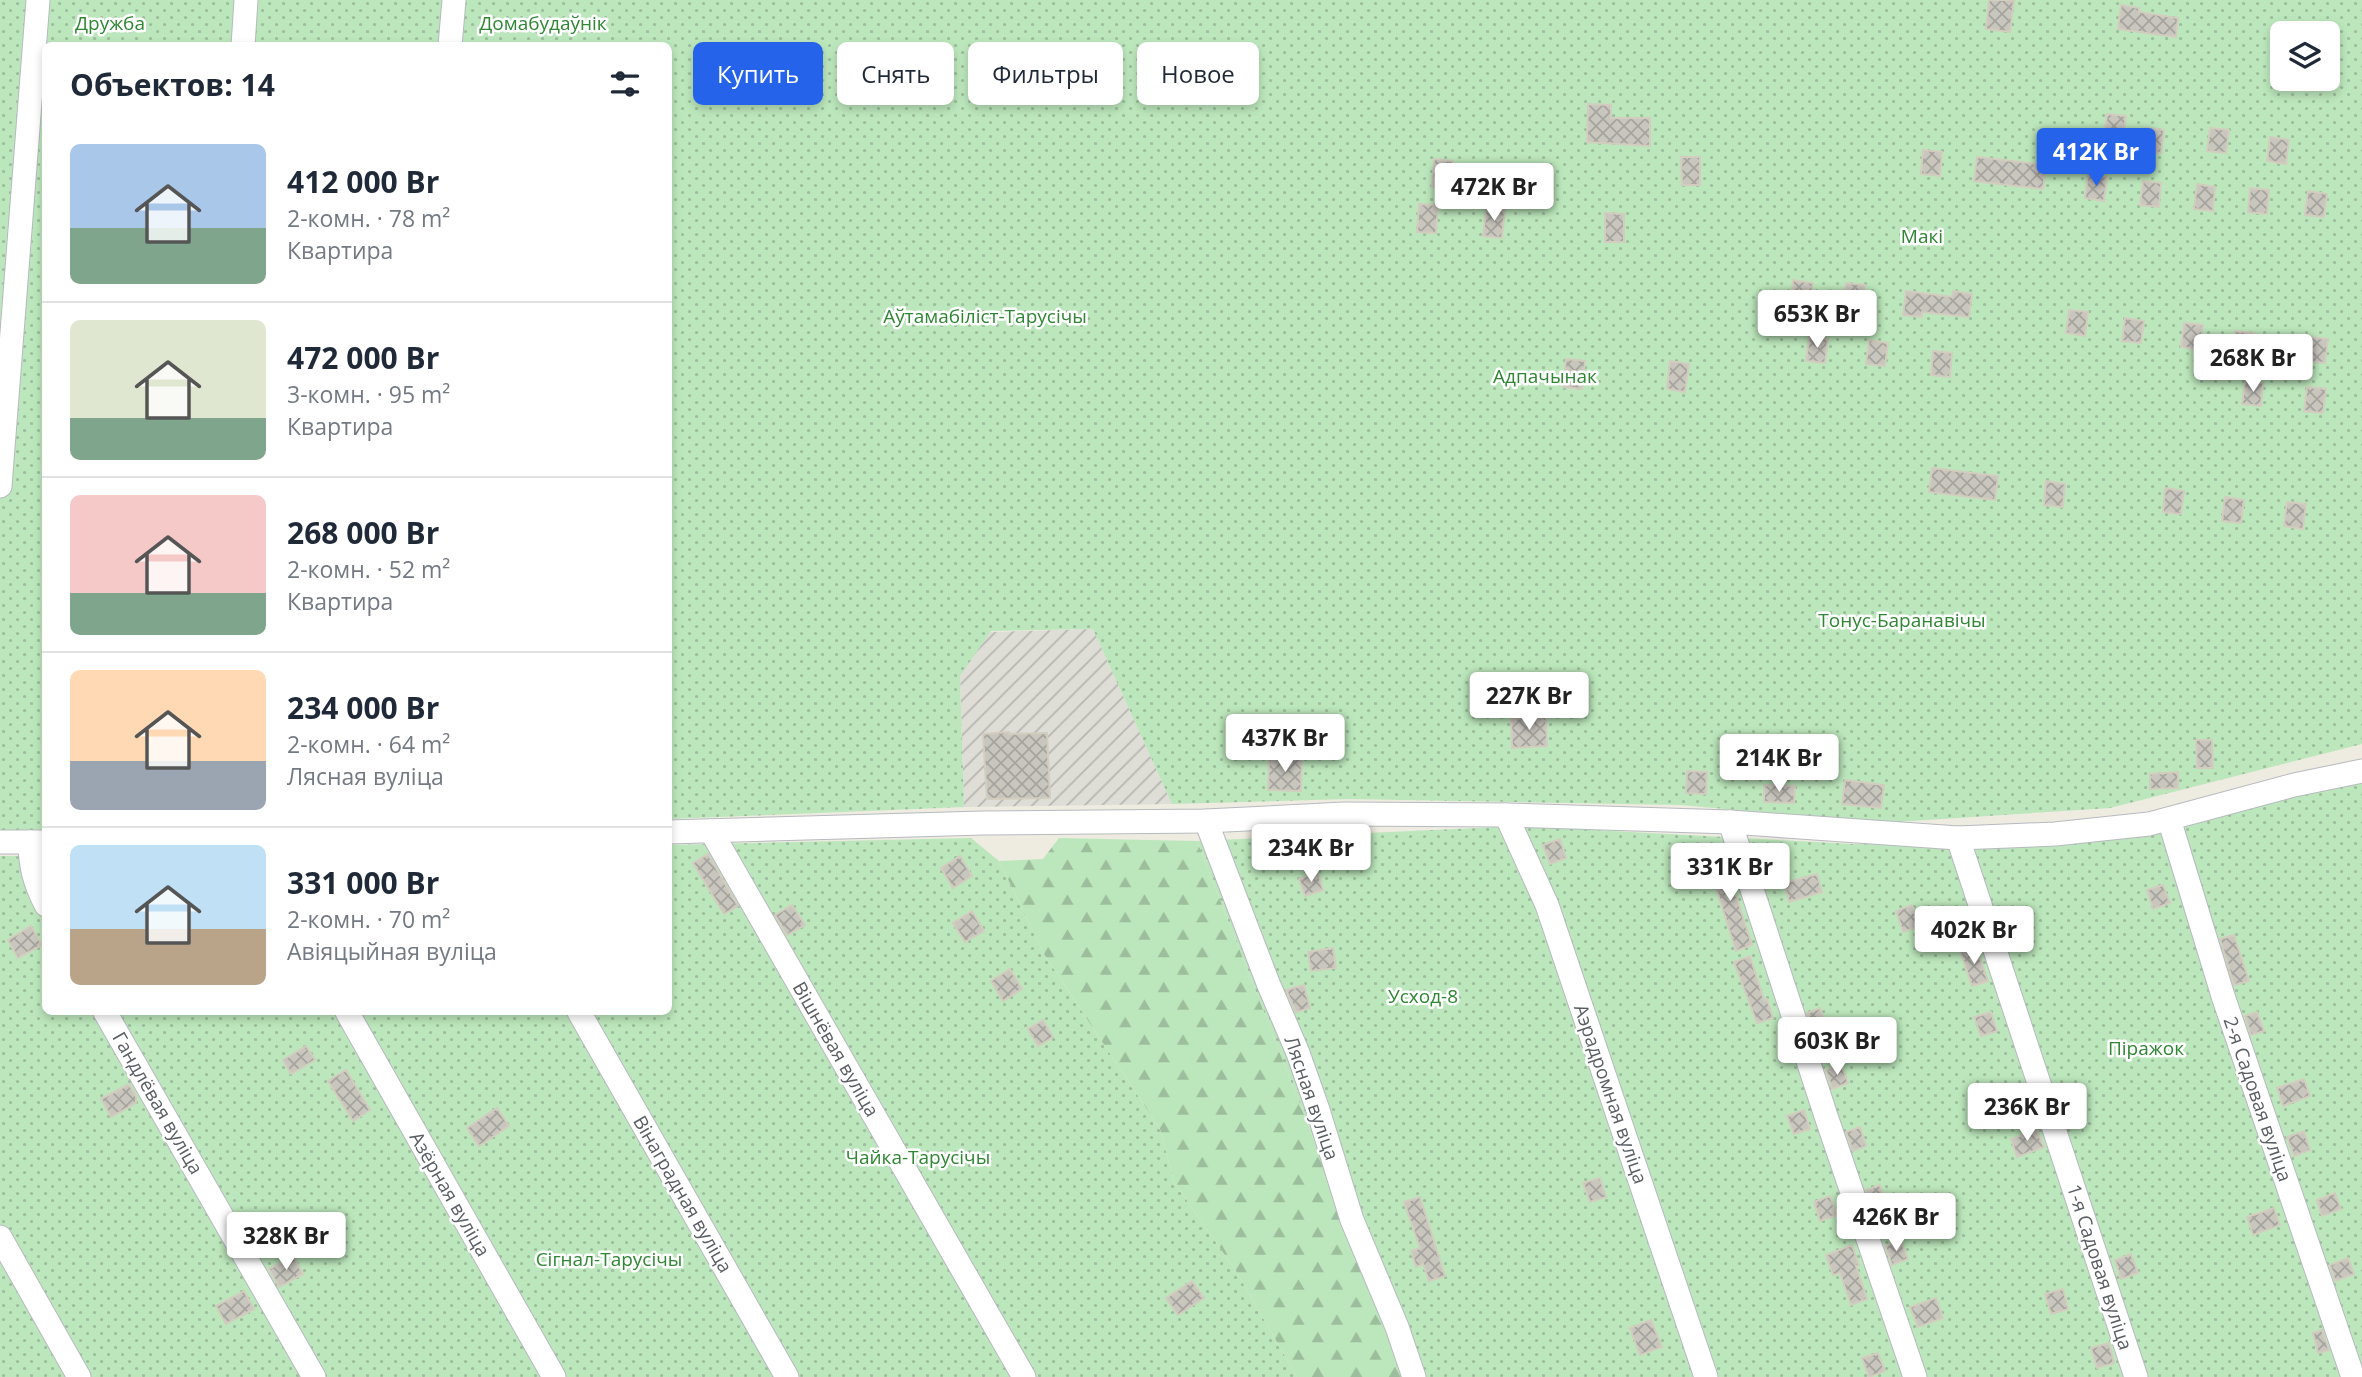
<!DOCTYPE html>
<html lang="ru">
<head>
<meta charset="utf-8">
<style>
	:root { --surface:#fff; --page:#f2f2f3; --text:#1f2937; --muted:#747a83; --line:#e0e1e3; --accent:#2563eb }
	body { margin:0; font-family:"Open Sans",sans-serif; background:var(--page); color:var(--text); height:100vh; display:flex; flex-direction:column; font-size:26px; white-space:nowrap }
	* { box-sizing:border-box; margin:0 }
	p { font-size:23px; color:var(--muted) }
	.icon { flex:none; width:38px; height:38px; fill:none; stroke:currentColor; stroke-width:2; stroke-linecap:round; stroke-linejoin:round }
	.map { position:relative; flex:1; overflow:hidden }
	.side { position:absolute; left:42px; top:42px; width:630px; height:973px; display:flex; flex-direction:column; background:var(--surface); border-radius:10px; box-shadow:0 4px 10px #0003 }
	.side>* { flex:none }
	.hud { position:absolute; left:693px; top:42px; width:665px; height:63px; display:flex; gap:14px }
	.tools { position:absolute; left:2270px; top:21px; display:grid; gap:14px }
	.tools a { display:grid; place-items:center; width:70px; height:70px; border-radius:10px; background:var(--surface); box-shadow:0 4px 10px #0003; font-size:35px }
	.price { position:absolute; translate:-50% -60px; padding:0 16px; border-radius:7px; background:#fff; color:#222; font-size:23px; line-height:46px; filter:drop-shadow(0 2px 4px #0008) }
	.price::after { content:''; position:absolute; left:50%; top:42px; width:21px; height:16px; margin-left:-10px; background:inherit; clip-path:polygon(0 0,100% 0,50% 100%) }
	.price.current { background:var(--accent); color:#fff }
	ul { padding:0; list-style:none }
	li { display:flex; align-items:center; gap:21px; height:175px; padding:0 28px }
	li+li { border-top:2px solid var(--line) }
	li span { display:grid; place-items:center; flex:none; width:196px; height:140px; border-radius:10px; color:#555 }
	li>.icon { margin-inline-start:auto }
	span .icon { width:84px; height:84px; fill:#fffc; stroke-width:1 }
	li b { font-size:30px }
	h2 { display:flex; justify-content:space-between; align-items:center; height:84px; padding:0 28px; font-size:30px }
	.chip { padding:0 24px; border-radius:10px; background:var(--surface); box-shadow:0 4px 10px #0003; font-size:24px; line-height:63px }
	.chip.current { background:var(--accent); color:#fff }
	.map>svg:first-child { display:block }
</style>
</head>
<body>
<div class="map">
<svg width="2362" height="1377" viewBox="0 0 2362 1377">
	<defs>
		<pattern id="industrial-furrows" width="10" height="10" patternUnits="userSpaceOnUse" patternTransform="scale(1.75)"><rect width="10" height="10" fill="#deddd6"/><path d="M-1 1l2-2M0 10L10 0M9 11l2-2" fill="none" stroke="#b7b6b1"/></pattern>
		<pattern id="green-dots" width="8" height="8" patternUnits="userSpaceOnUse" patternTransform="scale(1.75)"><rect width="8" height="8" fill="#bce7bc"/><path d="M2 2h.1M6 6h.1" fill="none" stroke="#9cbe9c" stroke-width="1.8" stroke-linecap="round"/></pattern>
		<pattern id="forest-firs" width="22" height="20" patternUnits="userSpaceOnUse" patternTransform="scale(1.75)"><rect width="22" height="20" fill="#bce7bc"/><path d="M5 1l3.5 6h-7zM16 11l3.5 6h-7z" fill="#9cbe9c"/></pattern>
		<pattern id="building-cross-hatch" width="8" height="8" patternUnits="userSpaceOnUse" patternTransform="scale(1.75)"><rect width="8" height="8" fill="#c9c6be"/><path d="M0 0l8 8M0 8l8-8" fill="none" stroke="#a6a49e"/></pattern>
	</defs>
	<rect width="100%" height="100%" fill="#eeebe1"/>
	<path fill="url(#industrial-furrows)" d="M1093,629L1172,804L964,807L960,675L990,632Z"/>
	<g fill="url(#green-dots)" fill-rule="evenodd">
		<path d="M0,0H2362V744L2110,808L1881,823L1681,805L1348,799L1172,804L1093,629L991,631L960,676L964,807L669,819L668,46H46L45,831L0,832ZM2282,33H2328V79H2282Z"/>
		<path d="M2362,780V1377H1403L1335,1194L1197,841L1521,826L1852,844L1985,845Z"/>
		<path d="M971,838L999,861L1044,954L1160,1129L1174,1182L1236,1271L1297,1377H0V856H45L46,1012H668L669,845Z"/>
	</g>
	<path fill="url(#forest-firs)" d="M1059,838L1197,841L1335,1194L1403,1377H1297L1236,1271L1174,1182L1160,1129L1044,954L999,861L1043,859Z"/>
	<g fill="url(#building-cross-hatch)" stroke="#d3cdbf" stroke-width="2">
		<path d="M1989,0H2014L2010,32L1986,29Z"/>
		<path d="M2121,5L2139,8V12L2178,18L2176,37L2118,29Z"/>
		<path d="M1588,104L1611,105V118H1650V146L1587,142Z"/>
		<path d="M2107,114L2126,116L2123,140L2104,138Z"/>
		<path d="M2145,128L2164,130L2161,153L2142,151Z"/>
		<path d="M2210,128L2229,130L2226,153L2207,151Z"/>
		<path d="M2270,137L2289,140L2286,164L2267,161Z"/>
		<path d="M1923,150L1942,152L1940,176L1921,174Z"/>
		<path d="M1681,157H1700V185H1682Z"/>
		<path d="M1977,157L2046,165L2043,189L1974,181Z"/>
		<path d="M1434,159L1453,161L1451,189L1432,187Z"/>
		<path d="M2088,174L2107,177L2104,201L2085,198Z"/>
		<path d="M2143,181L2161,183L2159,207L2140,205Z"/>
		<path d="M2197,184L2215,187L2213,211L2194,209Z"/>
		<path d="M2250,188L2269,190L2267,214L2248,212Z"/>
		<path d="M2308,191L2327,194L2324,217L2305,215Z"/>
		<path d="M1419,204L1438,205L1436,233L1417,232Z"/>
		<path d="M1486,208L1505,210L1502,238L1483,236Z"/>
		<path d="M1605,213L1624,214V242H1605Z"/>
		<path d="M1793,280L1813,283L1810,307L1791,304Z"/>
		<path d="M1846,283L1865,285L1862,309L1843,307Z"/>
		<path d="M1906,291L1952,297L1953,291L1972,294L1969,317L1922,312V317L1903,315Z"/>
		<path d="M2069,310L2088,312L2085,336L2066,333Z"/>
		<path d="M2125,318L2144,321L2141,343L2122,341Z"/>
		<path d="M2184,323L2203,325L2200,350L2181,347Z"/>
		<path d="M2235,331L2254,333L2251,357L2232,355Z"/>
		<path d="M1809,337L1828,339L1825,363L1806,361Z"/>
		<path d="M2308,337L2328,339L2325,363L2306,361Z"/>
		<path d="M1869,340L1888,343L1885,366L1866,364Z"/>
		<path d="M1933,351L1952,353L1950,377L1931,375Z"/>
		<path d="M1566,359L1585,361L1582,389L1563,387Z"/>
		<path d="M1670,361L1689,364L1685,392L1667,389Z"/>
		<path d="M2245,381L2263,383L2261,406L2242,404Z"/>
		<path d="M2307,387L2326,389L2323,413L2304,411Z"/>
		<path d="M1932,468L1998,476L1995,500L1929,492Z"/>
		<path d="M2046,481L2065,484L2063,507L2044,505Z"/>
		<path d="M2165,488L2184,491L2181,514L2163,512Z"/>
		<path d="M2225,497L2244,500L2241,523L2222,521Z"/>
		<path d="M2287,502L2306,504L2303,529L2284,526Z"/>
		<path d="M1546,717L1547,746L1512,748L1511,719Z"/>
		<path d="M1009,732V734L1047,733L1050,798L987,799L983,734Z"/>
		<path d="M2196,740H2212L2213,768H2197Z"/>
		<path d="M1269,757L1302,758L1301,791L1268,790Z"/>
		<path d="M1687,771L1707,772L1706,794L1686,793Z"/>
		<path d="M2178,772V788L2150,789V774Z"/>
		<path d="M1845,780L1884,785L1881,808L1842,804Z"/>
		<path d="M1764,785L1795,786L1794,803L1764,802Z"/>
		<path d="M1560,839L1566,858L1550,864L1543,845Z"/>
		<path d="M708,854L738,906L724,914L693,863Z"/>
		<path d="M1723,855L1752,945L1736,951L1707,860Z"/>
		<path d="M960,856L972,876L953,888L941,868Z"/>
		<path d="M1318,872L1323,890L1305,896L1299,879Z"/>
		<path d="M1817,874L1822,892L1789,902L1784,883Z"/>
		<path d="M2163,885L2170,903L2153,909L2147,890Z"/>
		<path d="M792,905L805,925L787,935L775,915Z"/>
		<path d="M1912,905L1919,926L1903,932L1896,911Z"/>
		<path d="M972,911L984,931L965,942L953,923Z"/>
		<path d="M31,926L42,945L18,958L8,940Z"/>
		<path d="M2234,935L2249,981L2234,985L2220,939Z"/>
		<path d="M1976,946L1988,981L1972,986L1960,951Z"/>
		<path d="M1333,948L1336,968L1311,971L1308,952Z"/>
		<path d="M1750,956L1764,1000L1767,999L1773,1018L1757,1023L1734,962Z"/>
		<path d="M1010,969L1022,989L1003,1001L991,981Z"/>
		<path d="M1304,985L1310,1008L1296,1012L1286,990Z"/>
		<path d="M1820,1008L1827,1027L1813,1032L1807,1013Z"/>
		<path d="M1991,1012L1997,1031L1981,1036L1974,1017Z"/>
		<path d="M2257,1012L2264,1031L2251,1035L2245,1016Z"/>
		<path d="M1043,1020L1053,1037L1038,1046L1028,1029Z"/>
		<path d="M306,1046L315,1060L291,1074L283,1060Z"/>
		<path d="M1841,1064L1848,1083L1832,1089L1826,1070Z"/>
		<path d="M346,1070L370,1110L353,1121L328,1081Z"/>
		<path d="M2304,1079L2310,1096L2283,1106L2277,1088Z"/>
		<path d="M129,1084L136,1096V1103L111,1117L101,1099Z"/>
		<path d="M497,1108L509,1126L479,1146L467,1128Z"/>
		<path d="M1804,1110L1810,1129L1794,1134L1787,1116Z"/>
		<path d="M1860,1127L1866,1146L1853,1151L1846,1132Z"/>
		<path d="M2037,1130L2044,1147L2017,1157L2011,1139Z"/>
		<path d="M2304,1131L2310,1150L2294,1156L2287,1137Z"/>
		<path d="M1600,1178L1606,1197L1590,1202L1583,1183Z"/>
		<path d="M1880,1185L1886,1204L1872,1209L1866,1190Z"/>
		<path d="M2335,1193L2341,1209L2322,1216L2317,1200Z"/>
		<path d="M1830,1196L1837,1215L1820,1221L1814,1202Z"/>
		<path d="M1420,1197L1445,1276L1429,1281L1423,1264L1416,1267L1411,1251L1420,1248L1404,1202Z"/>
		<path d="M2274,1208L2280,1225L2253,1235L2247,1217Z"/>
		<path d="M1901,1241L1908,1259L1892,1265L1885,1246Z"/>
		<path d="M1852,1245L1859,1265L1856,1266L1867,1299L1851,1305L1840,1273L1833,1275L1826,1255Z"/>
		<path d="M2131,1254L2138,1273L2121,1279L2115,1260Z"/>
		<path d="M293,1256L303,1274L279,1287L269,1269Z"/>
		<path d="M2348,1258L2354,1274L2335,1281L2330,1265Z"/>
		<path d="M1192,1281L1204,1298L1178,1315L1166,1298Z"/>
		<path d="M2063,1289L2068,1309L2051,1314L2045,1294Z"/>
		<path d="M244,1291L254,1309L226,1324L216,1306Z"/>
		<path d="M1936,1298L1943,1318L1918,1327L1910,1307Z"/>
		<path d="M1651,1320L1662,1347L1640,1355L1630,1328Z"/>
		<path d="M2322,1330L2329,1350L2318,1353L2313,1333Z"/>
		<path d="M2109,1343L2114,1363L2097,1368L2091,1348Z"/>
		<path d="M1878,1353L1885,1371L1869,1377L1862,1358Z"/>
	</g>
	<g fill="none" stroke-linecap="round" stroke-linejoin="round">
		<defs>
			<g id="street">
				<path d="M243,46L246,0"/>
				<path d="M450,46L454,0"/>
				<path d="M0,486L38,0"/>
				<path d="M1506,815L1547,905L1706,1377"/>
				<path d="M2169,819L2223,996L2353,1377"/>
				<path d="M1206,821L1268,983L1298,1053L1317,1107L1352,1220L1397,1327L1414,1377"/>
				<path d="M1730,822L1826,1116L1915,1377"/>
				<path d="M711,831L1024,1377"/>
				<path d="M668,832L983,823L1206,821L1344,814L1506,815L1730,822L1958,838L2055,834L2149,824L2294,785L2362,771"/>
				<path d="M1958,838L2136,1377"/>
				<path d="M0,842H46"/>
				<path d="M30,842C30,866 35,884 46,905"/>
				<path d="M105,1012L314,1377"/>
				<path d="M347,1012L554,1377"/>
				<path d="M579,1012L787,1377"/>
				<path d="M0,1237L79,1377"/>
			</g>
		</defs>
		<use href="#street" stroke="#b7babf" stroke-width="25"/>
		<use href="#street" stroke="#fff" stroke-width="23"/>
	</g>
	<g text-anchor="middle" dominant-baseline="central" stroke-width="5" stroke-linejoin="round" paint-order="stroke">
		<g font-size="19" fill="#2f8633" stroke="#fff">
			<text x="110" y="23">Дружба</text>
			<text x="543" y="23">Домабудаўнік</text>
			<text x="1922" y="236">Макі</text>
			<text x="985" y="316">Аўтамабіліст-Тарусічы</text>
			<text x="1545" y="376">Адпачынак</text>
			<text x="1902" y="620">Тонус-Баранавічы</text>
			<text x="1423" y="996">Усход-8</text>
			<text x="2146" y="1048">Піражок</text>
			<text x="918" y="1157">Чайка-Тарусічы</text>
			<text x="609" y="1259">Сігнал-Тарусічы</text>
		</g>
		<g font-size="19" fill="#5a5e63" stroke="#fff">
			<text transform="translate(836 1049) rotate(60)">Вішнёвая вуліца</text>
			<text transform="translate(1611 1094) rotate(71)">Аэрадромная вуліца</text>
			<text transform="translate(1312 1098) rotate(71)">Лясная вуліца</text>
			<text transform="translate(2258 1099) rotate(71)">2-я Садовая вуліца</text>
			<text transform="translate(158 1103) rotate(60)">Гандлёвая вуліца</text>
			<text transform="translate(450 1194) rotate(60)">Азёрная вуліца</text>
			<text transform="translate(683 1194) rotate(60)">Вінаградная вуліца</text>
			<text transform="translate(2100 1267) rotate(72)">1-я Садовая вуліца</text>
		</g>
	</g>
</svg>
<div class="tools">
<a><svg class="icon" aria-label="layers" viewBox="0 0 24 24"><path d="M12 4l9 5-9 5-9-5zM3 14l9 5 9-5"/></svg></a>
</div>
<b class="price current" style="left:2096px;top:188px">412K Br</b>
<b class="price" style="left:1494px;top:223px">472K Br</b>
<b class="price" style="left:1817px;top:350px">653K Br</b>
<b class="price" style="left:2253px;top:394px">268K Br</b>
<b class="price" style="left:1529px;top:732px">227K Br</b>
<b class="price" style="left:1285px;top:774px">437K Br</b>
<b class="price" style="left:1779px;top:794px">214K Br</b>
<b class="price" style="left:1311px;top:884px">234K Br</b>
<b class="price" style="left:1730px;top:903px">331K Br</b>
<b class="price" style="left:1974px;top:966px">402K Br</b>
<b class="price" style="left:1837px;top:1077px">603K Br</b>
<b class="price" style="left:2027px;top:1143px">236K Br</b>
<b class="price" style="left:1896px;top:1253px">426K Br</b>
<b class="price" style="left:286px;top:1272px">328K Br</b>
<div class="hud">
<a class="chip current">Купить</a>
<a class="chip">Снять</a>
<a class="chip">Фильтры</a>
<a class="chip">Новое</a>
</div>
<section class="side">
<h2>Объектов: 14<svg class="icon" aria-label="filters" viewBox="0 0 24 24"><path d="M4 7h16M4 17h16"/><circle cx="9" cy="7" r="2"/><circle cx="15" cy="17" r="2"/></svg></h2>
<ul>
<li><span style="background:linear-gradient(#a9c7e8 60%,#7fa58c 0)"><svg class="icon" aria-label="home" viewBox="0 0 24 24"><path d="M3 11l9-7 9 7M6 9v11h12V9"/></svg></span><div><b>412 000 Br</b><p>2-комн. · 78 m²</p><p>Квартира</p></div></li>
<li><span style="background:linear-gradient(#dfe7d0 70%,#7fa58c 0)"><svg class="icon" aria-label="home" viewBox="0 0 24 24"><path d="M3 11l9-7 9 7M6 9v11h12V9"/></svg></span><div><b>472 000 Br</b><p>3-комн. · 95 m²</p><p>Квартира</p></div></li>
<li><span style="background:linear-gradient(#f6c9c9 70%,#7fa58c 0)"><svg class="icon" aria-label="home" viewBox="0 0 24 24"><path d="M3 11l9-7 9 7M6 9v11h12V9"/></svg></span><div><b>268 000 Br</b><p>2-комн. · 52 m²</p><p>Квартира</p></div></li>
<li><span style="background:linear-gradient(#ffd9b3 65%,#9aa5b1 0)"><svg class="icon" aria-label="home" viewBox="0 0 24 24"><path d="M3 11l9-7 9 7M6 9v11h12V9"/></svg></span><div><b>234 000 Br</b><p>2-комн. · 64 m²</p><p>Лясная вуліца</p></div></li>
<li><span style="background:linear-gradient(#bfe0f5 60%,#b9a48a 0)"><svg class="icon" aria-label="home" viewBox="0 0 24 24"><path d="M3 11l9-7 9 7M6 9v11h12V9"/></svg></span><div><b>331 000 Br</b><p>2-комн. · 70 m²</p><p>Авіяцыйная вуліца</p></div></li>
</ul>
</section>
</div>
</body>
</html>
